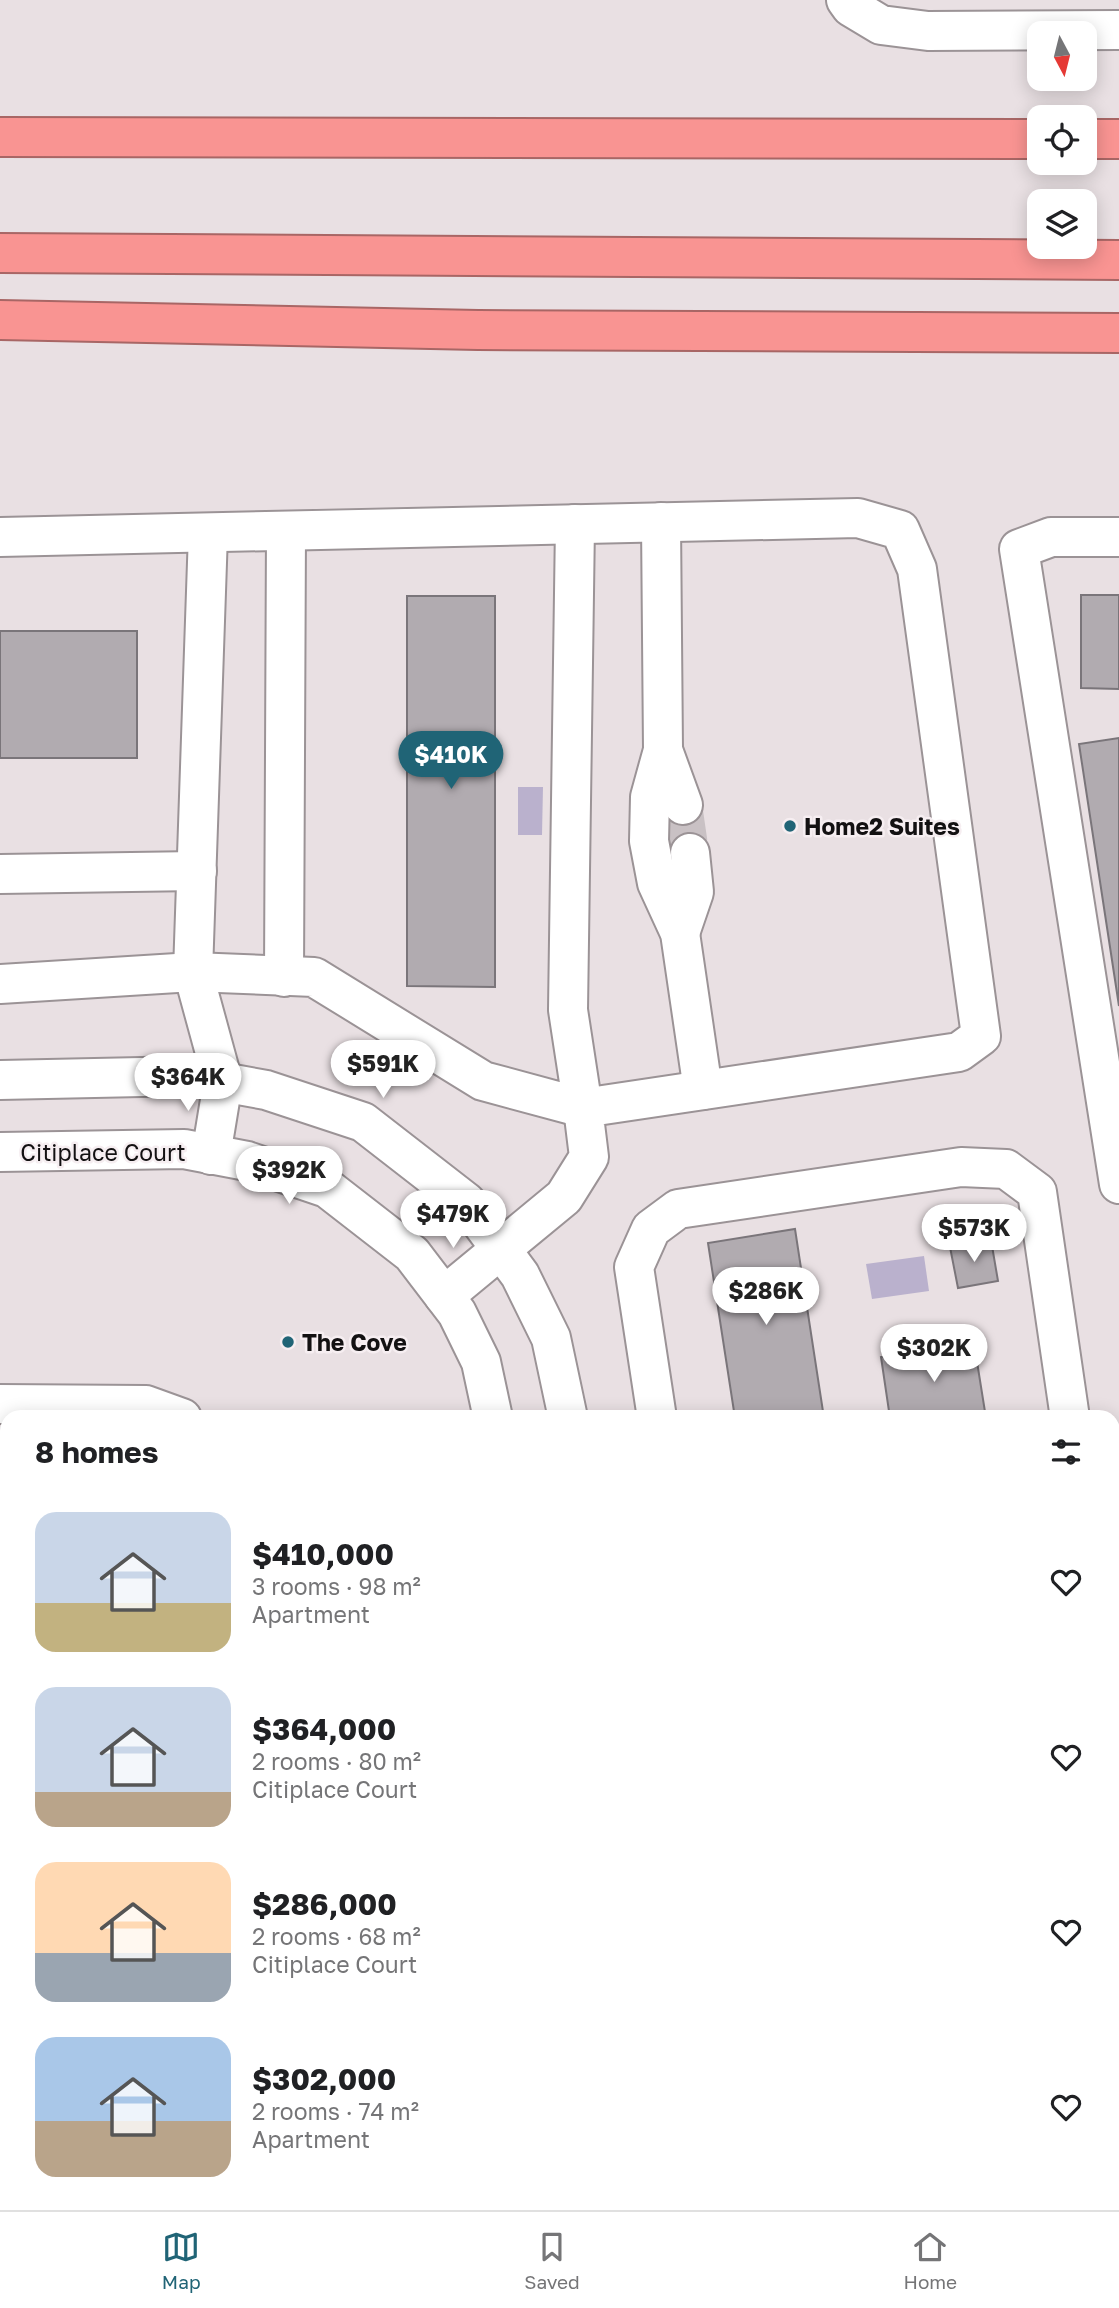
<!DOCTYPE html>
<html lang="en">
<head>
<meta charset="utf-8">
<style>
	:root { --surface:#fff; --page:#f6f6f6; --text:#202124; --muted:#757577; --line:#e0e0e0; --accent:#206476 }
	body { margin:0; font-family:"Golos Text",sans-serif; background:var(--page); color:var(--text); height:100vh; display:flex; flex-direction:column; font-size:26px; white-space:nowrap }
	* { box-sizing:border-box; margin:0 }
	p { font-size:23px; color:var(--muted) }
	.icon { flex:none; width:38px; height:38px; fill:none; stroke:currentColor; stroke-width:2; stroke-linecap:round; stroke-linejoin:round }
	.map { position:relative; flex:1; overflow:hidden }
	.sheet { position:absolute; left:0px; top:1410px; width:1120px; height:800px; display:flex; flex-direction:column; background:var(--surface); border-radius:21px 21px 0 0; box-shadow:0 4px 18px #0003 }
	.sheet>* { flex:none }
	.needle { width:46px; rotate:173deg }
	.buttons { position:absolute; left:1027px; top:21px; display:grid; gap:14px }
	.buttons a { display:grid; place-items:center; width:70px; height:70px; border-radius:14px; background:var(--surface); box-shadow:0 4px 18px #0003; font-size:35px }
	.price { position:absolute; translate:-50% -60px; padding:0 16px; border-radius:24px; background:#fff; color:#222; font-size:23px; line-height:46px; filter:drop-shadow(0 2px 4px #0008) }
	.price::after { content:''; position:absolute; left:50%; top:42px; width:21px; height:16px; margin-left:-10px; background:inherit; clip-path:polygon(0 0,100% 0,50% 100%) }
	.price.current { background:var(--accent); color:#fff }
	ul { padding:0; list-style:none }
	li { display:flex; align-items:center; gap:21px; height:175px; padding:0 35px }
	li span { display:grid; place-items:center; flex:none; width:196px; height:140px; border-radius:21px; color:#555 }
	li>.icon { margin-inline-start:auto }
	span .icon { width:84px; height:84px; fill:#fffc; stroke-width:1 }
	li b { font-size:30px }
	h2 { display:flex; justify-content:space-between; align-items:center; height:84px; padding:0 35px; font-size:30px }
	.menu { display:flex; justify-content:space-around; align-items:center; height:98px; border-top:2px solid var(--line); background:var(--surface); font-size:19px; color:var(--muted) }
	.menu a { display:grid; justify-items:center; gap:4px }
	.menu .current { color:var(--accent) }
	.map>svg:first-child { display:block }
</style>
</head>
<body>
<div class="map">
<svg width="1119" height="2210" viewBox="0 0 1119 2210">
	<rect width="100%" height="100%" fill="#e9e0e3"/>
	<path fill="#c3ab9e" d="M0,2091L7,2092V2203H1113V2149L1119,2150V2210H0Z"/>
	<g fill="#bab1cd">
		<path d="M518,787H543L542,835H518Z"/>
		<path d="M924,1256L929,1291L872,1299L866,1264Z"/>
	</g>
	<g fill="#b1abb0" stroke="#7a757a" stroke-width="2">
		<path d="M1081,595H1119V689L1081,688Z"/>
		<path d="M407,596H495V987L407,986Z"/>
		<rect x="0" y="631" width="137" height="127"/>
		<path d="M1119,738V1006L1079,744Z"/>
		<path d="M795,1229L824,1418H735L708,1243Z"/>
		<path d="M991,1240L998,1281L958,1288L950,1247Z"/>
		<path d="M974,1343L986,1418H890L881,1357Z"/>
	</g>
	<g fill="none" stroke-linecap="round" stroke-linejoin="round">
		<path stroke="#c9c1c4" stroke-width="38" stroke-dasharray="38 19" stroke-linecap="butt" d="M683,805L690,853"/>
		<defs>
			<g id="minor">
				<path d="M846,0L851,7L881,25L928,31L1119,30"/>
				<path d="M661,522L663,750L650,797L649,841L657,883L680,933L703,1090"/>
				<path d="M208,533L193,972L223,1082L211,1155"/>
				<path d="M0,537L858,518L900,530L917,569L981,1036L959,1052L583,1108L589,1157L564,1197L444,1296"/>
				<path d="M1119,537H1051L1019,549L1119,1184"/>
				<path d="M663,750L683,805"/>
				<path d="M0,874L197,871"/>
				<path d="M680,933L694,892L690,853"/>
				<path d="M284,977L286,531"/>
				<path d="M0,984L193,972L314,977L483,1081L583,1108L568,1010L575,524"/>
				<path d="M0,1080L189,1076L266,1090L363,1122L466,1202L520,1275L551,1338L568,1418"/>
				<path d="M0,1152L184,1149L247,1161L327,1188L412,1254L457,1313L481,1362L493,1418"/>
				<path d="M0,1404L146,1405L182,1418"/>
				<path d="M657,1418L634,1267L651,1229L678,1209L961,1167L1006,1169L1037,1192L1070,1418"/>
				<path d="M1113,1707L1119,1747"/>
				<path d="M1113,1816L1116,1815L1119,1798"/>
				<path d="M0,1906L7,1907"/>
				<path d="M1113,1953L1119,1951"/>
				<path d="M0,2006L7,2007"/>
				<path d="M1113,2041L1119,2040"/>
				<path d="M0,2096L7,2097"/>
			</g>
			<g id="highway">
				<path d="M0,137L1040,139"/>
				<path d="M1085,139H1119"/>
				<path d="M0,253L1119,260"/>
				<path d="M0,320L478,330L1119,333"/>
			</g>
		</defs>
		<use href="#minor" stroke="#9b9396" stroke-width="42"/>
		<use href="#highway" stroke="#a86665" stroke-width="42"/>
		<use href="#minor" stroke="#fff" stroke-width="38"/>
		<use href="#highway" stroke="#f99492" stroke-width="38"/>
	</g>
	<g fill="#206476" stroke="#f6eef1" stroke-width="2.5">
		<circle cx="790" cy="826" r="7"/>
		<circle cx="288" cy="1342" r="7"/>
	</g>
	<g text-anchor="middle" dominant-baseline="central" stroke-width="5" stroke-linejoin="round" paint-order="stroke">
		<g font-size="23" font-weight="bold" fill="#131112" stroke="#f6eef1" text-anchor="start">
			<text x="804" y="826">Home2 Suites</text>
			<text x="302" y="1342">The Cove</text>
		</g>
		<g font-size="23" fill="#131112" stroke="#f6eef1">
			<text x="103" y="1152">Citiplace Court</text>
		</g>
	</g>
</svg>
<div class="buttons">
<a><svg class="needle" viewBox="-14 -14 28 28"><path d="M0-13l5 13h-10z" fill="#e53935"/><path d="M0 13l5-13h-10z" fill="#757577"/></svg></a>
<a><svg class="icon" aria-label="locate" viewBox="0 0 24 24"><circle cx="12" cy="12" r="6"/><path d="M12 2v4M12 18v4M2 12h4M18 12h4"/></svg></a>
<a><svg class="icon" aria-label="layers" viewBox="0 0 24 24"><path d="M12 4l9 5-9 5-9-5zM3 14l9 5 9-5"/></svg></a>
</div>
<b class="price current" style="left:451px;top:791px">$410K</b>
<b class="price" style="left:383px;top:1100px">$591K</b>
<b class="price" style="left:188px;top:1113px">$364K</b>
<b class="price" style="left:289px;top:1206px">$392K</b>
<b class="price" style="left:453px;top:1250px">$479K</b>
<b class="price" style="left:974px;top:1264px">$573K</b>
<b class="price" style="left:766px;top:1327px">$286K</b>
<b class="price" style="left:934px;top:1384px">$302K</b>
<section class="sheet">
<h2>8 homes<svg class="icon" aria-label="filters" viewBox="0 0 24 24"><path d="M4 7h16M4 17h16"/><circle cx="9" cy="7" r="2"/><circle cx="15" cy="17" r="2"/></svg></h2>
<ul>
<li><span style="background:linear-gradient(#c9d6e8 65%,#c2b280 0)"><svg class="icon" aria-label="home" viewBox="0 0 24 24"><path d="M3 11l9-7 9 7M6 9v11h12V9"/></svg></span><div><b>$410,000</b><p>3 rooms · 98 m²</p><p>Apartment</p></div><svg class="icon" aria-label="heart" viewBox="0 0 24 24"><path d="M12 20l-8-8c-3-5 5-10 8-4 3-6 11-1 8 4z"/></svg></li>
<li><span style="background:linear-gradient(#c9d6e8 75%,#b9a48a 0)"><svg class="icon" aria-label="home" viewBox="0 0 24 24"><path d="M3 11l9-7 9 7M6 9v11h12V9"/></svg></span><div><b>$364,000</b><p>2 rooms · 80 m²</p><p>Citiplace Court</p></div><svg class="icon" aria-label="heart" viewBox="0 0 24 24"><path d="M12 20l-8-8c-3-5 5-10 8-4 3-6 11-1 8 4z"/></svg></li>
<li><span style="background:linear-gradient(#ffd9b3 65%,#9aa5b1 0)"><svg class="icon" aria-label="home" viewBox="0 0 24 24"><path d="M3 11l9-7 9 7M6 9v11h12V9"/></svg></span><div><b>$286,000</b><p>2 rooms · 68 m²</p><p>Citiplace Court</p></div><svg class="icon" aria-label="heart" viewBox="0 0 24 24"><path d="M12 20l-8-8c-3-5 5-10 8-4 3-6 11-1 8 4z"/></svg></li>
<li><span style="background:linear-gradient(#a9c7e8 60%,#b9a48a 0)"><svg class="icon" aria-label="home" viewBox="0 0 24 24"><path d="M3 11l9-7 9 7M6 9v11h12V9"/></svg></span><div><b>$302,000</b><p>2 rooms · 74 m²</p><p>Apartment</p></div><svg class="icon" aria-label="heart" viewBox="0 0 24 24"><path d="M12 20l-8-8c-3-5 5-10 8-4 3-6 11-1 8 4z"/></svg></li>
</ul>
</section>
</div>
<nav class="menu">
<a class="current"><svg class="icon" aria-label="map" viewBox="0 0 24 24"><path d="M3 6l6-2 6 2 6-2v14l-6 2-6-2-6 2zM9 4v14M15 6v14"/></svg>Map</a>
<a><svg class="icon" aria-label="saved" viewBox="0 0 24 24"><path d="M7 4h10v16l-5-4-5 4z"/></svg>Saved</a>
<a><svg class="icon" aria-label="home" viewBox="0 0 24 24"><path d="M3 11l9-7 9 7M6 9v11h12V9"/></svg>Home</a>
</nav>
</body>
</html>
